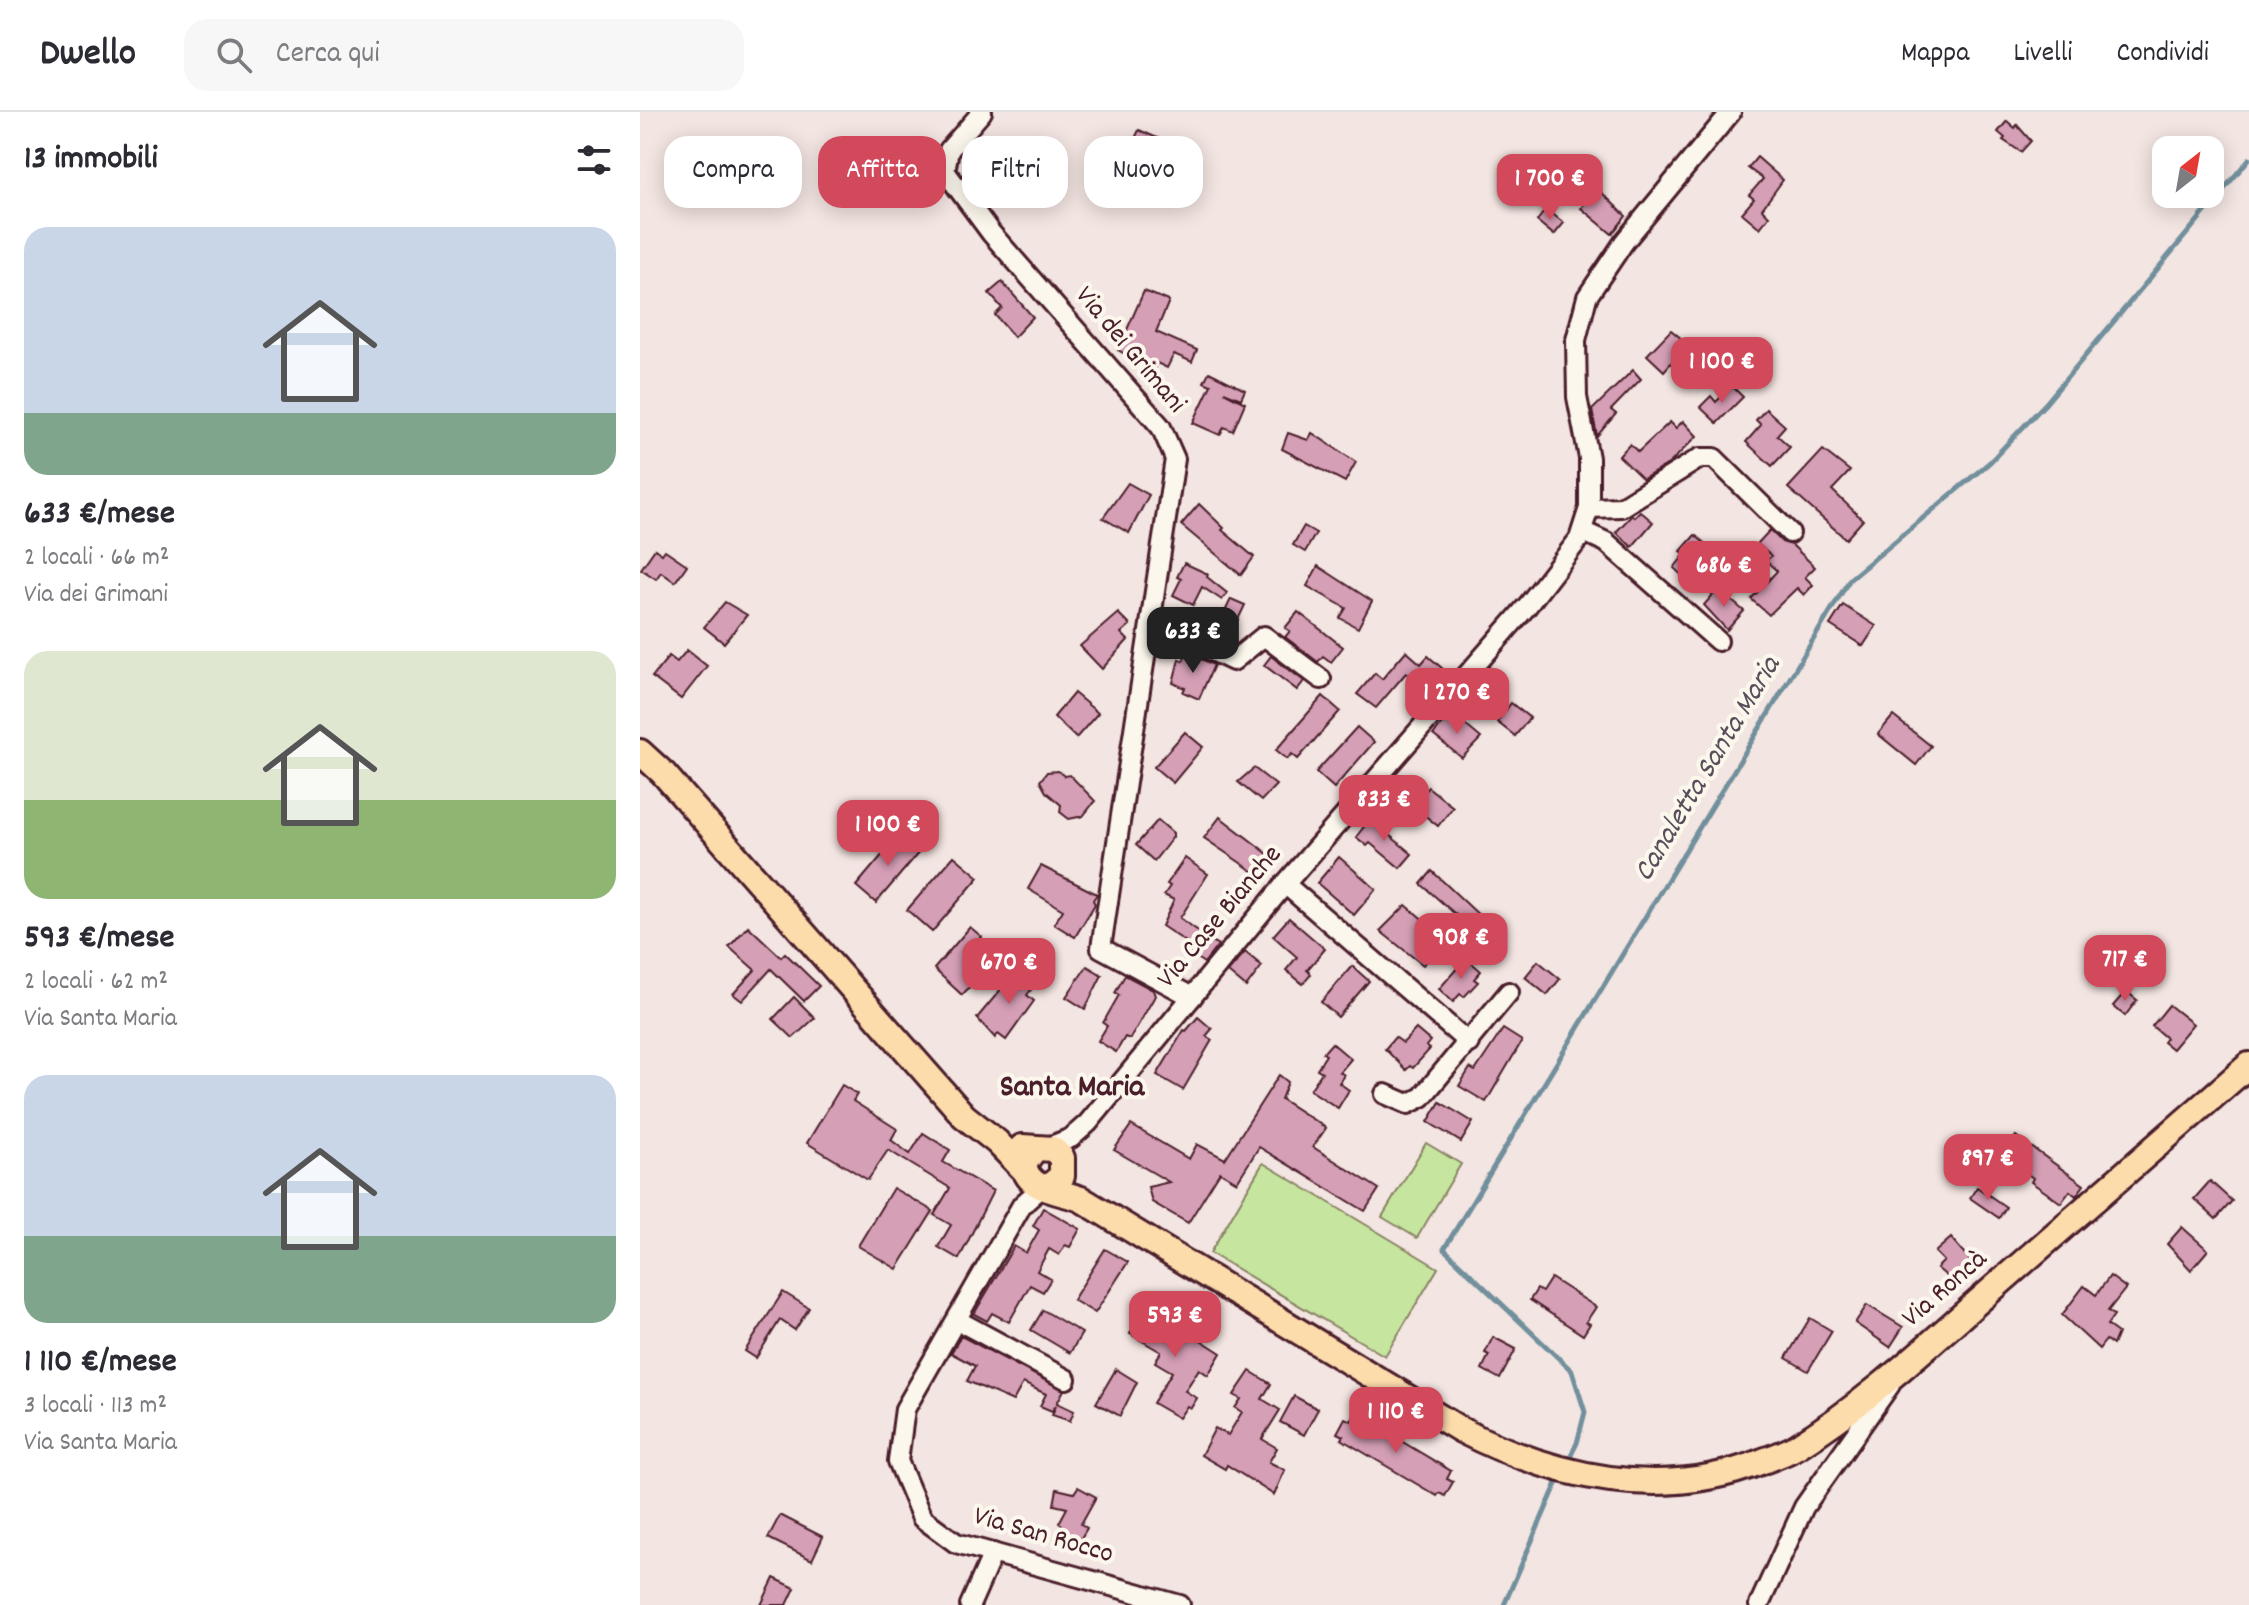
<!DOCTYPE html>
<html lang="it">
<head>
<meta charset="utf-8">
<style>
	:root { --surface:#fff; --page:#f7f7f7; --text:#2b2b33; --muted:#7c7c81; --line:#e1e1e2; --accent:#d1495b }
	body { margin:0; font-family:Dekko,sans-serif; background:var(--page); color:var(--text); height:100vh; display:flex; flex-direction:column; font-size:30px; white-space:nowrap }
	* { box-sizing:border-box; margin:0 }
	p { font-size:26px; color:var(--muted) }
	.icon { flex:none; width:44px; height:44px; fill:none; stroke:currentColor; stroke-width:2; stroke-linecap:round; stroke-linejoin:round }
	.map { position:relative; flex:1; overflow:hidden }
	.panel { display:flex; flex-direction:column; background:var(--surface); width:640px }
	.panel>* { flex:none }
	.hud { position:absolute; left:24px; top:24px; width:760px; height:72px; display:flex; gap:16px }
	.needle { width:52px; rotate:31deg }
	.buttons { position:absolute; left:1512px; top:24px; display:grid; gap:16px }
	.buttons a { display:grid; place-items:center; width:72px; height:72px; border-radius:16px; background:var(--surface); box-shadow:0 4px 20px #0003; font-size:40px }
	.price { position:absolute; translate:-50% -68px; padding:0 18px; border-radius:16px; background:var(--accent); color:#fff; font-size:26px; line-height:52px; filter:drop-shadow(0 2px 4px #0008) }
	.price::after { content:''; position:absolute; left:50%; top:48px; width:24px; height:18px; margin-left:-12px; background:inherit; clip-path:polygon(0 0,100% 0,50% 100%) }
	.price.current { background:#222; color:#fff }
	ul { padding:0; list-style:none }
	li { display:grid; align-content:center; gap:16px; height:424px; padding:0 24px }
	li span { display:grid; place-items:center; height:248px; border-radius:24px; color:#555 }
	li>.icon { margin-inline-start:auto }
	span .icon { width:144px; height:144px; fill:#fffc; stroke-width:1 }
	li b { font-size:34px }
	h2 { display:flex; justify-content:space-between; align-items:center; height:96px; padding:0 24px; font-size:34px }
	.pill { padding:0 28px; border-radius:24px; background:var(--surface); box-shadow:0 4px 20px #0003; font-size:28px; line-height:72px }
	.pill.current { background:var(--accent); color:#fff }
	header { display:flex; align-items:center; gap:48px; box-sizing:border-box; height:112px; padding:0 40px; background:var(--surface); border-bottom:2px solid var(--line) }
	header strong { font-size:38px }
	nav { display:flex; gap:44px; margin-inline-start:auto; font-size:28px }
	.search { width:560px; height:72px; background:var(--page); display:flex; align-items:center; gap:20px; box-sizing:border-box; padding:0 28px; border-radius:24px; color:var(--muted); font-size:30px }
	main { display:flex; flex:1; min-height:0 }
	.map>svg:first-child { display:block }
</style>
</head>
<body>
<header>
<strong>Dwello</strong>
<div class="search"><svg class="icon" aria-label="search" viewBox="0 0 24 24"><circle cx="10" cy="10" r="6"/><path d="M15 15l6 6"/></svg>Cerca qui</div>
<nav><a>Mappa</a><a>Livelli</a><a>Condividi</a></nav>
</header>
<main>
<section class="panel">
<h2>13 immobili<svg class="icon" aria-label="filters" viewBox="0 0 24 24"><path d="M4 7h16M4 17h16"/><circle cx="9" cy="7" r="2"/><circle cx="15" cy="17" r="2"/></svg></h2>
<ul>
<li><span style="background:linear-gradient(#c9d6e8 75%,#7fa58c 0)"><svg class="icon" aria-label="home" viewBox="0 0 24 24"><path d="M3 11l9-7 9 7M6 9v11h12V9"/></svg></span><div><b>633 €/mese</b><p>2 locali · 66 m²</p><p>Via dei Grimani</p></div></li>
<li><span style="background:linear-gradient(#dfe7d0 60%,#8fb573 0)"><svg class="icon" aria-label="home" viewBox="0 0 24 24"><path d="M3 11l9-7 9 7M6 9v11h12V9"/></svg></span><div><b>593 €/mese</b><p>2 locali · 62 m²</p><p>Via Santa Maria</p></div></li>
<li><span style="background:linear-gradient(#c9d6e8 65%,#7fa58c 0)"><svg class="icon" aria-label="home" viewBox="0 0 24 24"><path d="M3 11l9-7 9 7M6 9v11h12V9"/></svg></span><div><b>1 110 €/mese</b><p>3 locali · 113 m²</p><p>Via Santa Maria</p></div></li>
</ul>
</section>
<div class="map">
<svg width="1609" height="1493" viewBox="0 0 1609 1493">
	<rect width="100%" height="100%" fill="#f3e5e1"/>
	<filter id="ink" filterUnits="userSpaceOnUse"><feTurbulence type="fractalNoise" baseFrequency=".0125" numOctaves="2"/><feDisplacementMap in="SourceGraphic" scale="16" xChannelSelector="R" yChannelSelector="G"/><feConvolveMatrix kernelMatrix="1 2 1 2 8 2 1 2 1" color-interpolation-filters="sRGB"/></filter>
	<g filter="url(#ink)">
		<g fill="#c6e69f" stroke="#888265" stroke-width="2">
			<path d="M786,1031L821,1052L777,1126L742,1105Z"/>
			<path d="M623,1051L798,1156L745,1244L570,1141Z"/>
		</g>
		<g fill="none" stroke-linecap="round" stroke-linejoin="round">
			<g stroke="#718f9c" stroke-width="5">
				<path d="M929,1347L937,1331L945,1300L932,1259L804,1137L1210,467L1350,350L1406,291L1609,47"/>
				<path d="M864,1493L917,1371"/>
			</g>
		</g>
		<g fill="#d59fb6" stroke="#4a1f2b" stroke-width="2">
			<path d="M1367,9L1375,16L1377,13L1391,29L1381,40L1363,28L1365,26L1358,20Z"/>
			<path d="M499,18L547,39L536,63L488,41Z"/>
			<path d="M1117,45L1143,68L1122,97L1129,104L1120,116L1102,101L1114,87L1109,83L1123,67L1108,56Z"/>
			<path d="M957,76L986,104L972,122L941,96Z"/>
			<path d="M906,97L924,111L914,123L897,109Z"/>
			<path d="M362,170L393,205L374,225L355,203L362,196L349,181Z"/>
			<path d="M504,179L529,189L516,220L557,238L552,250L534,242L527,256L517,251L513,258L478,238Z"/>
			<path d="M1031,218L1076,255L1059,275L1031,251L1024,259L1007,243Z"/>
			<path d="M993,258L1001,267L971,298L976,302L957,324L952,298Z"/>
			<path d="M569,260L605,278L601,287L584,280L605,291L593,319L584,315L580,323L553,311L571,273L564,270Z"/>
			<path d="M1092,274L1103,285L1077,311L1060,295L1071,284L1076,290Z"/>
			<path d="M1126,297L1145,314L1137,323L1150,335L1132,354L1106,330L1121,313L1116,308Z"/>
			<path d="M1043,309L1057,324L1030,351L1003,367L979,344L990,332L998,340L1030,310L1036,316Z"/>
			<path d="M648,321L668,328L672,321L716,350L705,370L642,337Z"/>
			<path d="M1183,338L1210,359L1192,378L1223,408L1206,427L1148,376Z"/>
			<path d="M488,371L509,383L489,421L463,406Z"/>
			<path d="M559,392L584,416L582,418L614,445L601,463L541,413Z"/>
			<path d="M1000,399L1013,410L992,435L976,420L992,403L994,405Z"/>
			<path d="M664,414L676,421L665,440L653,433Z"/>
			<path d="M1130,418L1142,430L1152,433L1175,455L1165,465L1173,473L1164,483L1157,476L1129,503L1111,487L1137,459L1126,449L1131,444L1117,432Z"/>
			<path d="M1055,423L1076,441L1049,470L1034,456L1045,442L1041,439Z"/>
			<path d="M15,437L22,442L25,438L47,453L35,470L21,460L16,467L1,457Z"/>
			<path d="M544,451L568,462L567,465L587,481L582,488L562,475L553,493L533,483L541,467L537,465Z"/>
			<path d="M678,454L732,489L718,516L700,506L706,496L667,474Z"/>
			<path d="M1078,477L1104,499L1087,518L1064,493Z"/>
			<path d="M591,487L605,493L595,514L581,508Z"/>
			<path d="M85,490L107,503L84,531L64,515Z"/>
			<path d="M1203,493L1236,514L1223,534L1190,513Z"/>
			<path d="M658,500L703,535L691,550L683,544L678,550L645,525L650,519L645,516Z"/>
			<path d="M478,501L490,513L481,521L488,528L462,557L440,534Z"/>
			<path d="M47,538L67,554L41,587L12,565L29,544L37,550Z"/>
			<path d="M766,539L781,552L788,544L802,556L785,576L766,561L736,596L717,582L735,561L742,567Z"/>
			<path d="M547,540L574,553L559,587L543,580L545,576L533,571L539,547L543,549Z"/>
			<path d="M631,544L664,569L657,578L624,553Z"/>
			<path d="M434,581L458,601L436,626L414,605Z"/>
			<path d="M683,584L700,599L658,647L652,642L647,647L636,638Z"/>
			<path d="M871,591L890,606L875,624L857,610Z"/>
			<path d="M811,601L841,626L822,646L793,623Z"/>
			<path d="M1253,604L1291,634L1276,653L1238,622Z"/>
			<path d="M717,615L734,630L694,676L676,660Z"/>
			<path d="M545,620L563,635L533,671L514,655Z"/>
			<path d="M614,656L636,673L621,689L598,670Z"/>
			<path d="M418,659L424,664L430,663L455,689L443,704L429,707L420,700L421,693L406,680L400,669L407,660Z"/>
			<path d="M788,675L813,695L798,714L773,694Z"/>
			<path d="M580,705L628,742L614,760L564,726Z"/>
			<path d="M730,707L772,742L760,756L730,731L727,734L716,725Z"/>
			<path d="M518,708L533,721V725L514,749L496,733Z"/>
			<path d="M260,722L280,739L236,791L216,774Z"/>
			<path d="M314,744L339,765L292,820L267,798Z"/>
			<path d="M699,745L736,777L714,803L677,771Z"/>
			<path d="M545,746L568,762L540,806L578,833L564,851L545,838L549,832L522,814L534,788L524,783L530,774L527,772Z"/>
			<path d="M401,754L457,782L453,788L455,792L435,825L414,812L423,798L388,777Z"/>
			<path d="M792,759L842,806L832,817L781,772Z"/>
			<path d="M766,793L808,829L783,853L740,819Z"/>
			<path d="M649,806L685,837L667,858L671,862L663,872L646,858L657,845L633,824Z"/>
			<path d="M108,814L141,845L145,841L179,874L164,889L131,857L102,889L93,882L115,858L89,835Z"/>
			<path d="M330,815L342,825L328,841L340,851L336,855L343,861L322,883L294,857Z"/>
			<path d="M605,840L622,854L606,875L588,860Z"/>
			<path d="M826,846L841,859L834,867L838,870L824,885L820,882L813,890L799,877Z"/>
			<path d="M898,849L920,867L907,883L885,865Z"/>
			<path d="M447,854L462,863L445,897L426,885Z"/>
			<path d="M712,854L729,869L698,905L681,890Z"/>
			<path d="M383,858L397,870L387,883L394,889L366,928L358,922L355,926L337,906L376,859L380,862Z"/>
			<path d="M485,863L513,878L515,884L490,927L485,925L476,940L458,929L467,914L463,911L479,883L475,881Z"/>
			<path d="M1486,879L1497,888L1485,904L1473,894Z"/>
			<path d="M154,885L175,906L153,926L133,907Z"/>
			<path d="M1529,893L1553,912L1532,937L1523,930L1526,926L1512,914Z"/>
			<path d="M558,905L572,917L566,924L572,928L543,978L517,963L544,918L546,919Z"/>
			<path d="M776,917L790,929L786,934L790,937L773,956L770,954L766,958L745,937L755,925L763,931Z"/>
			<path d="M863,917L882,929L846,990L819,974L830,956L835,959Z"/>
			<path d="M692,931L711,947L700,960L704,963L699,971L709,978L698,996L670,978L682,960L677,957L686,943L683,941Z"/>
			<path d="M639,963L648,970L641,987L686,1016L673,1035L739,1077L725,1099L619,1035L597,1070L580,1060L548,1111L512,1090L508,1075L529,1070L474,1038L491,1013L549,1047L557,1032L585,1047Z"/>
			<path d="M202,973L217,982L213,989L257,1017L251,1028L270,1042L283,1021L310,1038L303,1050L353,1079L319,1147L298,1135L311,1113L294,1103L310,1076L248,1038L228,1068L167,1031Z"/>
			<path d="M800,990L833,1010L821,1030L788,1010Z"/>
			<path d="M1376,1024L1444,1073L1436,1084L1430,1079L1421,1091L1391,1070L1393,1066L1374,1052L1371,1056L1359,1048Z"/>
			<path d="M1570,1069L1592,1089L1576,1107L1554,1087Z"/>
			<path d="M1337,1075L1366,1095L1359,1106L1330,1086Z"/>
			<path d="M253,1076L293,1099L257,1157L218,1134Z"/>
			<path d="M403,1096L440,1117L430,1135L425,1133L419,1143L409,1137L397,1159L411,1167L403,1180L390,1173L369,1210L352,1201L347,1209L334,1202L374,1134L386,1141L399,1118L393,1114Z"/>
			<path d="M1542,1115L1568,1138L1551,1158L1527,1132Z"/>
			<path d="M1311,1126L1336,1155L1316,1172L1297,1156L1304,1149L1295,1140Z"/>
			<path d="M465,1137L488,1150L455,1201L433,1188Z"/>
			<path d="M1470,1164L1486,1176L1468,1199L1474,1203L1467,1213L1478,1221L1473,1233L1466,1228L1459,1237L1422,1203L1444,1174L1456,1183Z"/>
			<path d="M911,1166L956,1195L946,1210L950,1212L943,1223L890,1188L897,1177L902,1180Z"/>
			<path d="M143,1180L169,1196L155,1218L140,1208L116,1246L105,1239Z"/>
			<path d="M1227,1193L1263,1215L1250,1235L1215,1211Z"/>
			<path d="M505,1196L515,1202L517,1200L581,1241L568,1263L559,1257L545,1279L557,1286L551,1296L547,1294L539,1306L513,1291L532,1260L515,1250L521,1240L490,1222Z"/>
			<path d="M403,1198L442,1221L430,1241L391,1218Z"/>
			<path d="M1170,1206L1192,1219L1168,1259L1146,1246Z"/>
			<path d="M321,1224L424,1278L417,1291L434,1299L430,1309L412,1303L416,1293L412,1299L400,1294L406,1282L383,1271L373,1289L327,1269L335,1254L311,1241Z"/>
			<path d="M853,1225L876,1237L860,1267L842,1257L849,1243L845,1241Z"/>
			<path d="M476,1257L497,1270L480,1304L456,1291Z"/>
			<path d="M610,1259L631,1272L622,1287L640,1298L622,1327L637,1336L629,1350L645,1358L634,1383L587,1353L585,1357L561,1343L575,1316L588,1323L602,1300L595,1296L601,1287L594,1283Z"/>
			<path d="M654,1284L678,1297L664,1323L640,1310Z"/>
			<path d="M716,1302L811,1359L807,1367L813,1370L805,1384L799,1381L797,1384L701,1327L703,1324L697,1321L705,1306L711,1309Z"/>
			<path d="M438,1375L456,1385L441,1412L447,1416L437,1433L423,1425L428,1417L419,1411L427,1396L414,1393L417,1377L434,1381Z"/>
			<path d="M140,1403L183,1425L172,1448L128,1426Z"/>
			<path d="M134,1466L155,1476L147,1493H121Z"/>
		</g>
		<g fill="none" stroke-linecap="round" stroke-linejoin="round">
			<defs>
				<g id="minor">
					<path d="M342,0L309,38L305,59L351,121L521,315L535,347L461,836L552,885"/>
					<path d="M949,396L981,395L1060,346H1074L1150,421"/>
					<path d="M942,419L966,430L1078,529"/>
					<path d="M512,510L593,549L624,524L681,567"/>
					<path d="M645,772L829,931"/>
					<path d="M745,982L768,992L782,985L869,880"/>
					<path d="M406,1036L431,1026L448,1011L645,772L888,493L939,427L949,396V346L937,285L936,228L947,185L984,130L1091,0"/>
					<path d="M402,1075L382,1093L265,1297L258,1349L282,1406L316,1431L540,1493"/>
					<path d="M317,1208L426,1267"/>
					<path d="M330,1493L353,1441"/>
					<path d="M1119,1493L1164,1395L1250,1273"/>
				</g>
				<g id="major">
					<path d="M0,640L23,661L324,1004L357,1030L385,1059"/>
					<path d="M382,1035L413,1037L422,1046V1064L408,1075"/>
					<path d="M395,1037L384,1052C386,1078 420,1079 441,1087L821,1318C915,1366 1022,1390 1123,1349C1134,1345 1146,1341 1156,1335C1227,1291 1287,1234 1349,1180C1436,1104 1522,1029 1609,953"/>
				</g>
			</defs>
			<use href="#minor" stroke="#4a1f2b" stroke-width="24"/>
			<use href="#major" stroke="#4a1f2b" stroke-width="30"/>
			<use href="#minor" stroke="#fbf7ec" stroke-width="18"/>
			<use href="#major" stroke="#fddcac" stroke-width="24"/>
		</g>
	</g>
	<g text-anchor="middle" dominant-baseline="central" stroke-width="8" stroke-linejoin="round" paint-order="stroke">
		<g font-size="28" fill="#4a1f2b" stroke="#fbf7ec">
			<text transform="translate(489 239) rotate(50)">Via dei Grimani</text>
			<text transform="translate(581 806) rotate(-50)">Via Case Bianche</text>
			<text transform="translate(1306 1178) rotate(-41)">Via Roncà</text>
			<text transform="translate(403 1425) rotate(16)">Via San Rocco</text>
		</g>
		<g font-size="30" font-style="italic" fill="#5a4e5a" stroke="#fbf7ec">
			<text transform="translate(1069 658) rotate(-59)">Canaletta Santa Maria</text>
		</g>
		<g font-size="32" font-weight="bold" fill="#4a1f2b" stroke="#fbf7ec">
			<text x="432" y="977">Santa Maria</text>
		</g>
	</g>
</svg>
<div class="buttons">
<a><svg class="needle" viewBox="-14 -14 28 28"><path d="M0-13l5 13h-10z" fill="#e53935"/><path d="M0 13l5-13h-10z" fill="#7c7c81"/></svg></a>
</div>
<b class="price" style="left:910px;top:110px">1 700 €</b>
<b class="price" style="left:1082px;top:293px">1 100 €</b>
<b class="price" style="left:1084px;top:497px">686 €</b>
<b class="price current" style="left:553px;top:563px">633 €</b>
<b class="price" style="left:817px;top:624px">1 270 €</b>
<b class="price" style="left:744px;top:731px">833 €</b>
<b class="price" style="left:248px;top:756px">1 100 €</b>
<b class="price" style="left:821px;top:869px">908 €</b>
<b class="price" style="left:1485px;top:891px">717 €</b>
<b class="price" style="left:369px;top:894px">670 €</b>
<b class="price" style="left:1348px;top:1090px">897 €</b>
<b class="price" style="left:535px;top:1247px">593 €</b>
<b class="price" style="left:756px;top:1343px">1 110 €</b>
<div class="hud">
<a class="pill">Compra</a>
<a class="pill current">Affitta</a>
<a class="pill">Filtri</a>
<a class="pill">Nuovo</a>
</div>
</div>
</main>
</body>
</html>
